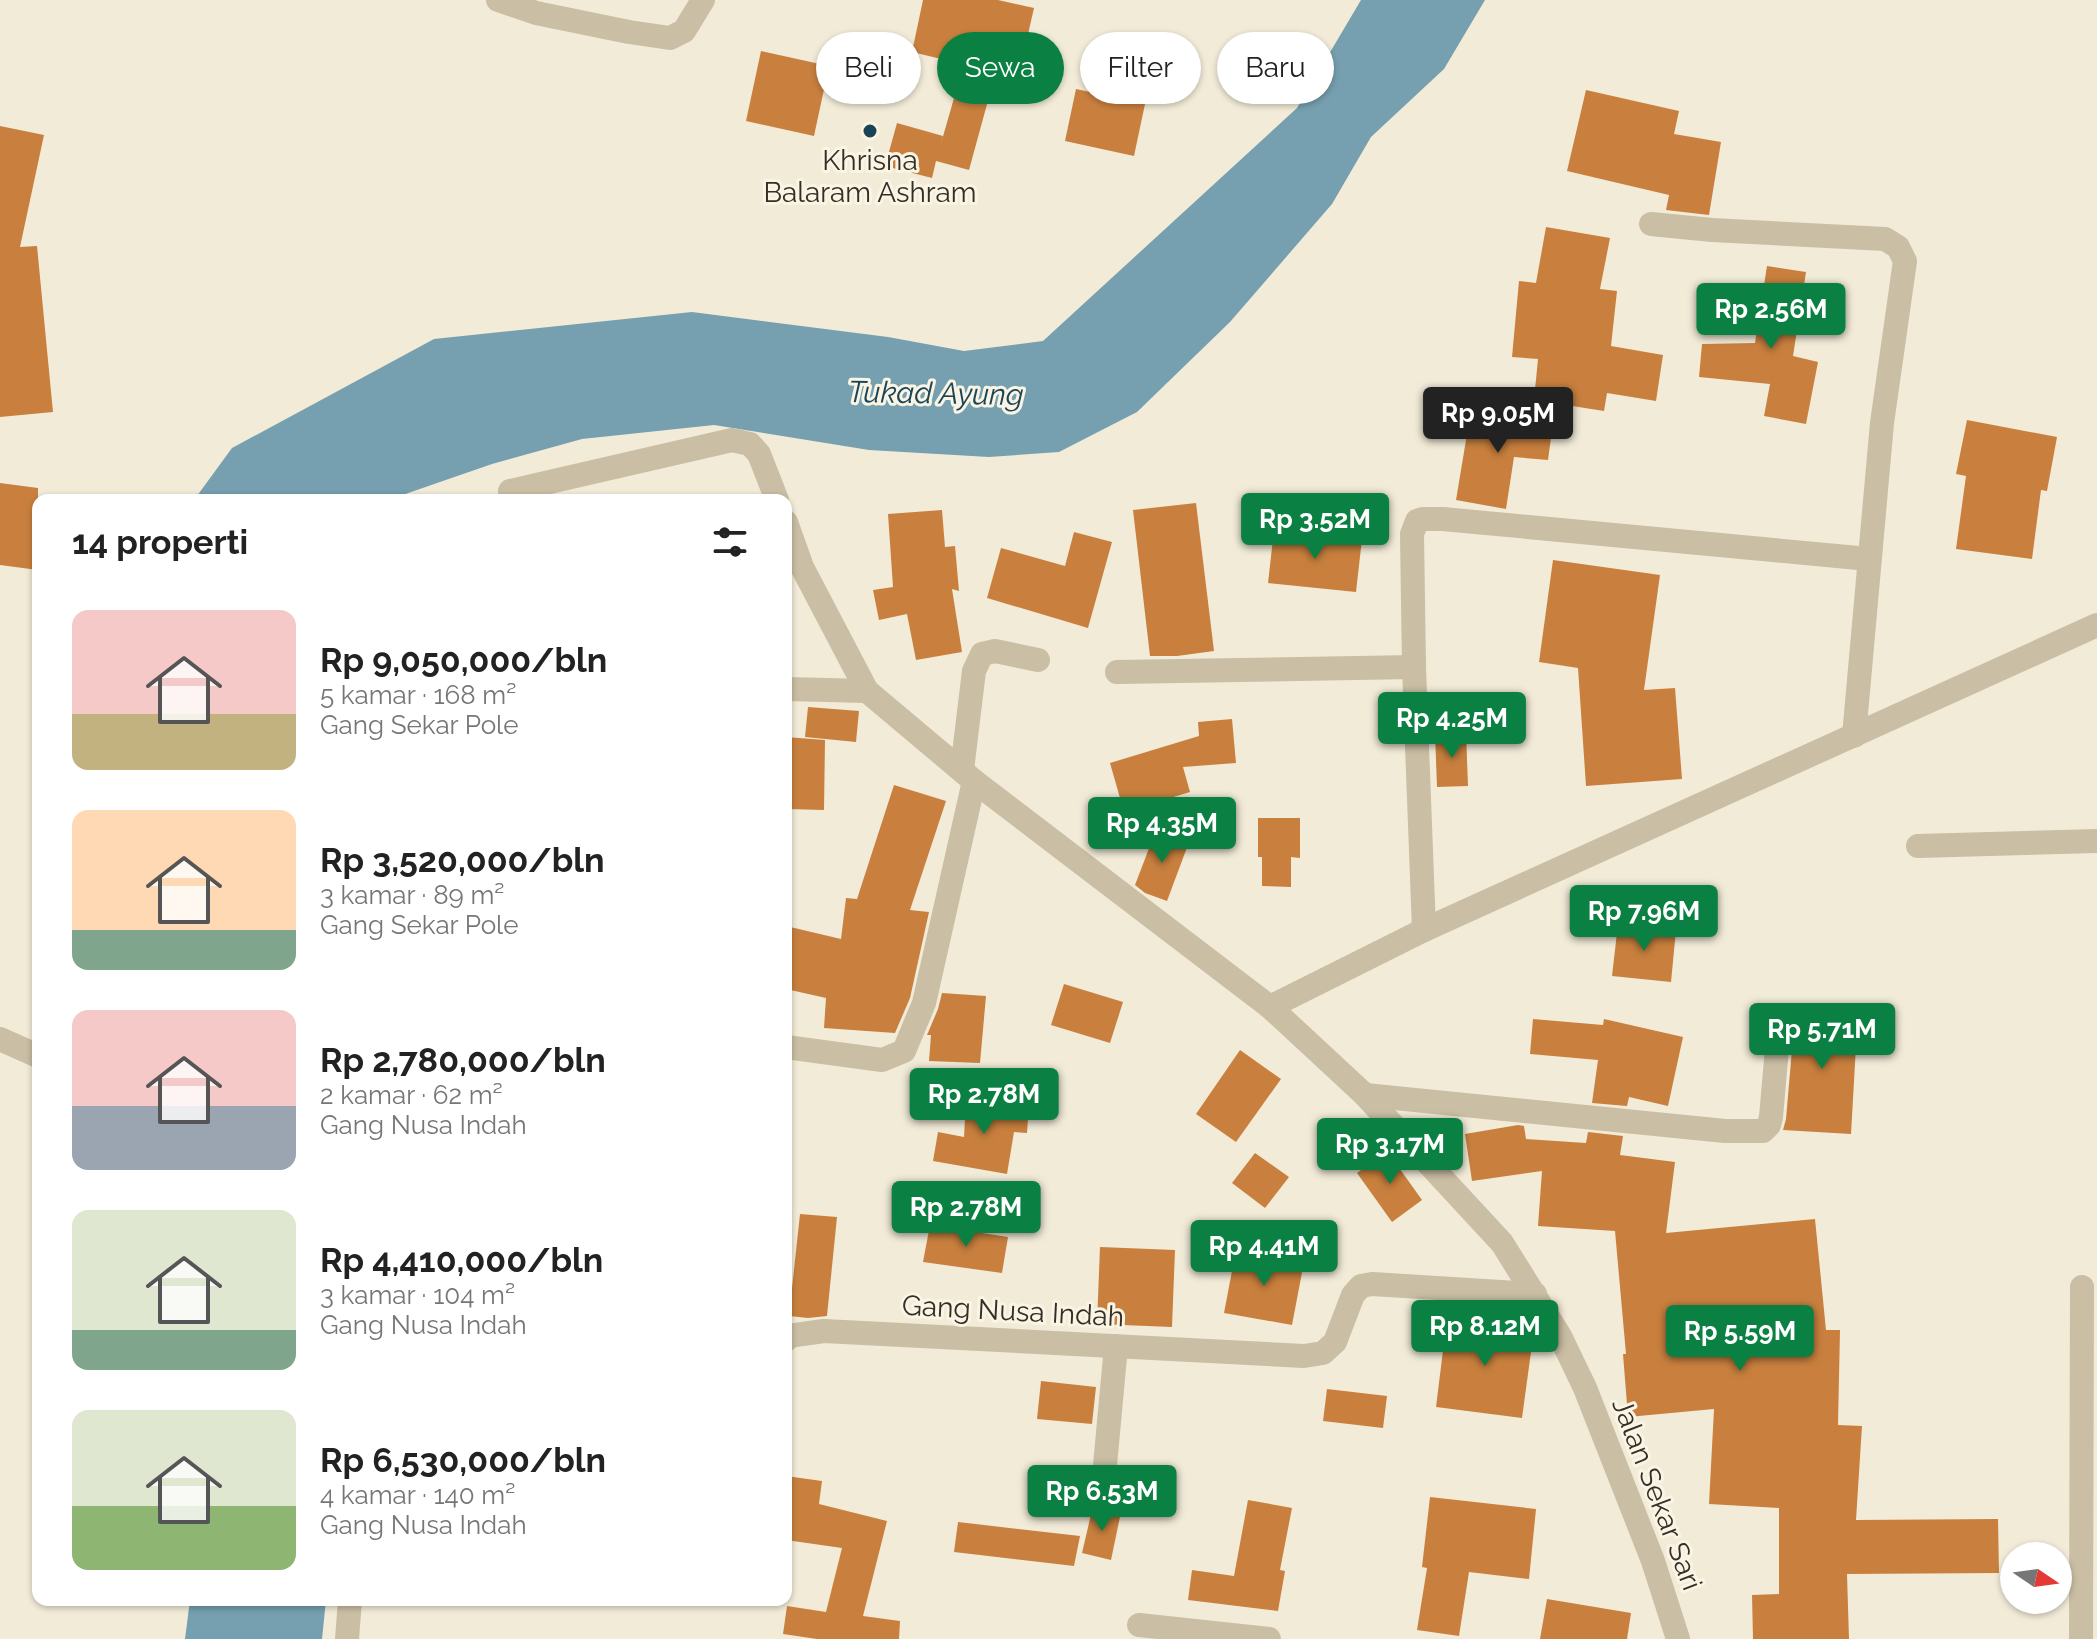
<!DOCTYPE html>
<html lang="id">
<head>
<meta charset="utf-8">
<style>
	:root { --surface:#fff; --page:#f2f2f2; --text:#222; --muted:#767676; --accent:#0b8043 }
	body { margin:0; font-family:Raleway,sans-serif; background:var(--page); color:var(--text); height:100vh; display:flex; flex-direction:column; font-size:30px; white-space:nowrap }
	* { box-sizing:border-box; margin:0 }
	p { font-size:26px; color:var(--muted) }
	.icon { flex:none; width:44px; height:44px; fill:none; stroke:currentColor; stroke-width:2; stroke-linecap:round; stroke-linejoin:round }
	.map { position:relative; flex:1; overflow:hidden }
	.panel { position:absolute; left:32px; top:494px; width:760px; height:1112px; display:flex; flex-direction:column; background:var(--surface); border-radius:16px; box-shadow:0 2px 6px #0004 }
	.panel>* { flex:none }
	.hud { position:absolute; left:816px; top:32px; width:760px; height:72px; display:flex; gap:16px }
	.needle { width:52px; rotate:103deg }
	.fabs { position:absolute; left:2000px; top:1542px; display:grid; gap:16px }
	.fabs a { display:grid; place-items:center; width:72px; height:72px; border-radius:50%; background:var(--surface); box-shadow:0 2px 6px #0004; font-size:40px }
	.price { position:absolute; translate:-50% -68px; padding:0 18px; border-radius:8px; background:var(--accent); color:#fff; font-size:26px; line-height:52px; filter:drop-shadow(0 2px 4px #0008) }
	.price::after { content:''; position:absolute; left:50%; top:48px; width:24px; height:18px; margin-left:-12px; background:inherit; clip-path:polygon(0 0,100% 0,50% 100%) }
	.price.selected { background:#222; color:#fff }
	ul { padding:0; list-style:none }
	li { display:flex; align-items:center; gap:24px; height:200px; padding:0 40px }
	li span { display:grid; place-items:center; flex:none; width:224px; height:160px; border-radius:16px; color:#555 }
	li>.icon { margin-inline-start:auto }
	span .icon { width:96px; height:96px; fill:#fffc; stroke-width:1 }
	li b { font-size:34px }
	h2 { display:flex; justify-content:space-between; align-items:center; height:96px; padding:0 40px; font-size:34px }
	.tag { padding:0 28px; border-radius:36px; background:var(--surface); box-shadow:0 2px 6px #0004; font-size:28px; line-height:72px }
	.tag.selected { background:var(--accent); color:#fff }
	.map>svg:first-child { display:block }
</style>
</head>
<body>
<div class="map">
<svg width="2097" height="1639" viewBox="0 0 2097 1639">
	<rect width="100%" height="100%" fill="#f2ebd8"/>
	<g fill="#76a0af">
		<path d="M1361,0H1485L1444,69L1371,137L1332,204L1230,322L1137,412L1059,452L989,457L869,450L714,425L582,439L492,464L388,500H194L232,448L434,339L692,312L888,337L964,351L1043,341L1297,108Z"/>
		<path d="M190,1600H326L322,1639H185Z"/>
	</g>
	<g fill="#c9803e">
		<path d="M923,0H998L1034,8L1015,91L992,86L969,170L936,161L932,178L885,166L897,123L943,136L940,147L954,98L962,64L912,52Z"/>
		<path d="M761,51L829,66L814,136L746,121Z"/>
		<path d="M1076,89L1145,104L1134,156L1065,141Z"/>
		<path d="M1586,90L1679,111L1674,134L1721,142L1709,215L1666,210L1669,195L1567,171Z"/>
		<path d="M0,126L44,135L20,247L37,246L53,412L0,417Z"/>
		<path d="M1546,227L1610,238L1600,289L1617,291L1611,346L1663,355L1656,401L1607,393L1604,411L1534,400L1538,359L1512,357L1519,281L1536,283Z"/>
		<path d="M1767,266L1806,272L1793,356L1818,362L1806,424L1764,416L1770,384L1699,377L1702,344L1755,343Z"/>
		<path d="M1471,410L1553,423L1548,460L1514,457L1506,509L1456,500Z"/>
		<path d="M1967,420L2057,437L2047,491L2041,490L2032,559L1956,549L1966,476L1956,474Z"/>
		<path d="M0,483L38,488V570L0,565Z"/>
		<path d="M1196,503L1214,651L1177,656H1150L1133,510Z"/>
		<path d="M942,510L945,547L955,546L959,591L952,589L962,652L916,660L907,614L879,620L873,590L893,587L888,514Z"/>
		<path d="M1274,530L1362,539L1356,592L1268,583Z"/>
		<path d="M1074,532L1112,542L1088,628L987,598L1001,548L1065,566Z"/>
		<path d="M1553,560L1660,575L1644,690L1675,688L1682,779L1586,786L1578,668L1539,662Z"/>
		<path d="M808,707L859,711L856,742L805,737Z"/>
		<path d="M1232,719L1236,763L1183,767L1190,792L1124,812L1110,763L1199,736L1198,722Z"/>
		<path d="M1466,732L1468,786L1437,787L1435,733Z"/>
		<path d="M786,737L825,740L824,810L786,809Z"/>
		<path d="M894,785L946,801L910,910L929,912L910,998L895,1033L824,1028L826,998L786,989V926L841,939L846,898L857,899Z"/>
		<path d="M1258,818H1300V858L1291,857V887L1262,886V857H1258Z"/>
		<path d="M1156,830L1189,842L1167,901L1145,893L1135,885Z"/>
		<path d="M1618,924L1676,930L1671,982L1612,976Z"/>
		<path d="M1064,984L1123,1002L1110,1043L1051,1025Z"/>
		<path d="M942,993L986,996L980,1063L929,1061L931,1035H927L938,1009Z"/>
		<path d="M1786,1007L1858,1011L1851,1134L1783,1130L1786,1119L1794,1026L1792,1018L1786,1012Z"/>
		<path d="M1533,1019L1603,1025L1604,1019L1683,1037L1668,1106L1629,1097L1627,1106L1592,1103L1598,1060L1530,1054Z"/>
		<path d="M1240,1050L1281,1079L1236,1142L1196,1114Z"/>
		<path d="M966,1100L1029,1104L1027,1133L1014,1132L1007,1174L933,1161L938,1132L964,1137Z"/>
		<path d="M1518,1125L1524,1126L1526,1139L1586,1143L1588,1132L1623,1136L1620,1155L1675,1162L1666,1233L1815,1219L1826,1330H1840L1838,1425L1862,1426L1856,1520L1998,1519L1999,1573L1847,1574L1849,1639H1753L1752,1595L1779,1594V1508L1709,1504L1714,1409L1628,1417L1623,1354H1626L1615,1231L1538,1226L1542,1171L1472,1181L1465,1134Z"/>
		<path d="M1387,1151L1422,1200L1392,1222L1357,1173Z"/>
		<path d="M1255,1153L1289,1177L1265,1208L1232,1183Z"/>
		<path d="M800,1214L837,1217L827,1316L808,1318L789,1316Z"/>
		<path d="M930,1225L1008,1237L1002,1273L923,1262Z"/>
		<path d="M1100,1247L1175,1250L1172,1327L1097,1324Z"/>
		<path d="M1236,1250L1304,1262L1292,1325L1224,1313Z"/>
		<path d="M1447,1318L1534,1330L1522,1418L1436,1407Z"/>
		<path d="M1041,1381L1096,1387L1092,1424L1037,1419Z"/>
		<path d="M1327,1389L1387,1396L1383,1428L1323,1421Z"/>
		<path d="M786,1476L822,1481L819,1504L887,1521L863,1616L900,1621L899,1639H817L783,1634L787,1606L826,1612L842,1548L786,1540Z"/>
		<path d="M1430,1497L1536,1509L1529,1579L1469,1572L1459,1636L1417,1630L1427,1568L1422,1567Z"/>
		<path d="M1248,1500L1292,1508L1280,1570L1285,1571L1278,1611L1188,1600L1192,1570L1234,1576Z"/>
		<path d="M1093,1506L1121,1512L1111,1560L1082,1553Z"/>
		<path d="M958,1522L1080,1536L1074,1566L954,1552Z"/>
		<path d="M1547,1599L1631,1613L1627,1639H1540Z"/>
	</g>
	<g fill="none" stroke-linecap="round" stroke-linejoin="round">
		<g stroke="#cabea4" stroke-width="24">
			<path d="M498,0L536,13L629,32L670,38L684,31L703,0"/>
			<path d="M1651,224L1712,230L1885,239L1898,247L1905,261L1882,423L1854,736"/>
			<path d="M510,491L732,440L750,444L759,454L777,500"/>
			<path d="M786,522L802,567L867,691L974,781L1270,1007L1365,1095L1502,1243L1560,1336L1585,1388L1653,1561L1678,1639"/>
			<path d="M1117,672L1414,667"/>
			<path d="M786,689L867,691"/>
			<path d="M962,770L974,671L982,654L995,651L1038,660"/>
			<path d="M1918,846L2097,841"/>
			<path d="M1424,930L1414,667L1412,534L1417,521L1423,519H1443L1869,559"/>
			<path d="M1270,1007L1424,930L2097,625"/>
			<path d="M0,1039L38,1056"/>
			<path d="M786,1047L882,1060L904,1051L924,1003L974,781"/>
			<path d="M1365,1095L1725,1131H1763L1769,1125L1771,1117L1779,1025"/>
			<path d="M786,1340L788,1336L824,1331L1304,1356L1323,1353L1335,1342L1353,1295L1361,1286L1372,1284L1535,1294"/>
			<path d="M1103,1487L1116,1346"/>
			<path d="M1139,1625L1269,1639"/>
			<path d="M347,1639L350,1600"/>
			<path d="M2081,1639L2082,1287"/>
		</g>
	</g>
	<circle fill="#1a4557" stroke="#f9f4e4" stroke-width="3" cx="870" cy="131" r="8"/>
	<g text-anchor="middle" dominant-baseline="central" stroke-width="6" stroke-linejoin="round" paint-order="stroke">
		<g font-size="28" fill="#352e26" stroke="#f9f4e4">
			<text x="870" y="160">Khrisna<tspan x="870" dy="32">Balaram Ashram</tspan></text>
		</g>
		<g font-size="28" fill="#352e26" stroke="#f9f4e4">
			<text transform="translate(1013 1311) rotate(3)">Gang Nusa Indah</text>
			<text transform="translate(1657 1494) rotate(69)">Jalan Sekar Sari</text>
		</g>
		<g font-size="30" font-style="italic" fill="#1a4557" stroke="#f9f4e4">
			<text transform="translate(936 393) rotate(1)">Tukad Ayung</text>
		</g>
	</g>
</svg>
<div class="fabs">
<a><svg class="needle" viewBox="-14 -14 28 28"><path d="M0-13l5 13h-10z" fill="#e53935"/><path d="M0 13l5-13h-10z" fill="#767676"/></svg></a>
</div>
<b class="price" style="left:1771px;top:351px">Rp 2.56M</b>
<b class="price selected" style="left:1498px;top:455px">Rp 9.05M</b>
<b class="price" style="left:1315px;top:561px">Rp 3.52M</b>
<b class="price" style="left:1452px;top:760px">Rp 4.25M</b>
<b class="price" style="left:1162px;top:865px">Rp 4.35M</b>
<b class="price" style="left:1644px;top:953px">Rp 7.96M</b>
<b class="price" style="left:1822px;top:1071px">Rp 5.71M</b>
<b class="price" style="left:984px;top:1136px">Rp 2.78M</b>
<b class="price" style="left:1390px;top:1186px">Rp 3.17M</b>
<b class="price" style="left:966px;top:1249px">Rp 2.78M</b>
<b class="price" style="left:1264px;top:1288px">Rp 4.41M</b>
<b class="price" style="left:1485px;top:1368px">Rp 8.12M</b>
<b class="price" style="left:1740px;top:1373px">Rp 5.59M</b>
<b class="price" style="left:1102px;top:1533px">Rp 6.53M</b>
<div class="hud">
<a class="tag">Beli</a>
<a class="tag selected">Sewa</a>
<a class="tag">Filter</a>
<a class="tag">Baru</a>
</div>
<section class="panel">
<h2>14 properti<svg class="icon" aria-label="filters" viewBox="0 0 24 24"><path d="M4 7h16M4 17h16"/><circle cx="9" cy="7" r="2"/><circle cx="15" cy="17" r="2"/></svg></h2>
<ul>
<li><span style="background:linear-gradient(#f6c9c9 65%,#c2b280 0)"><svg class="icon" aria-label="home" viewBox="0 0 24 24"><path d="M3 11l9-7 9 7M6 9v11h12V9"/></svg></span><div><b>Rp 9,050,000/bln</b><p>5 kamar · 168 m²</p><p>Gang Sekar Pole</p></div></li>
<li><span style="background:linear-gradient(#ffd9b3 75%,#7fa58c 0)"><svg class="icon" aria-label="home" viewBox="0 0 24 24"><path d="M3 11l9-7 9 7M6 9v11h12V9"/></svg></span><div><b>Rp 3,520,000/bln</b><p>3 kamar · 89 m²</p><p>Gang Sekar Pole</p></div></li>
<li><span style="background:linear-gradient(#f6c9c9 60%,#9aa5b1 0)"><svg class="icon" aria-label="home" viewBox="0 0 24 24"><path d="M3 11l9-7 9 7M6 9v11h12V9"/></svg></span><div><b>Rp 2,780,000/bln</b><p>2 kamar · 62 m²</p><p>Gang Nusa Indah</p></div></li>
<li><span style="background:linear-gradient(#dfe7d0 75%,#7fa58c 0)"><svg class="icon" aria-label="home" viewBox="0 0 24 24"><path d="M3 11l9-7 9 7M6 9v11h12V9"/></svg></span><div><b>Rp 4,410,000/bln</b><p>3 kamar · 104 m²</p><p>Gang Nusa Indah</p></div></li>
<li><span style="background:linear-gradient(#dfe7d0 60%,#8fb573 0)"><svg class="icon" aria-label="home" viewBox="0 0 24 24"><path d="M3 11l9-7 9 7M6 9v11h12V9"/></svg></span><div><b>Rp 6,530,000/bln</b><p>4 kamar · 140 m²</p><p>Gang Nusa Indah</p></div></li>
</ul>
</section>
</div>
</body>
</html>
